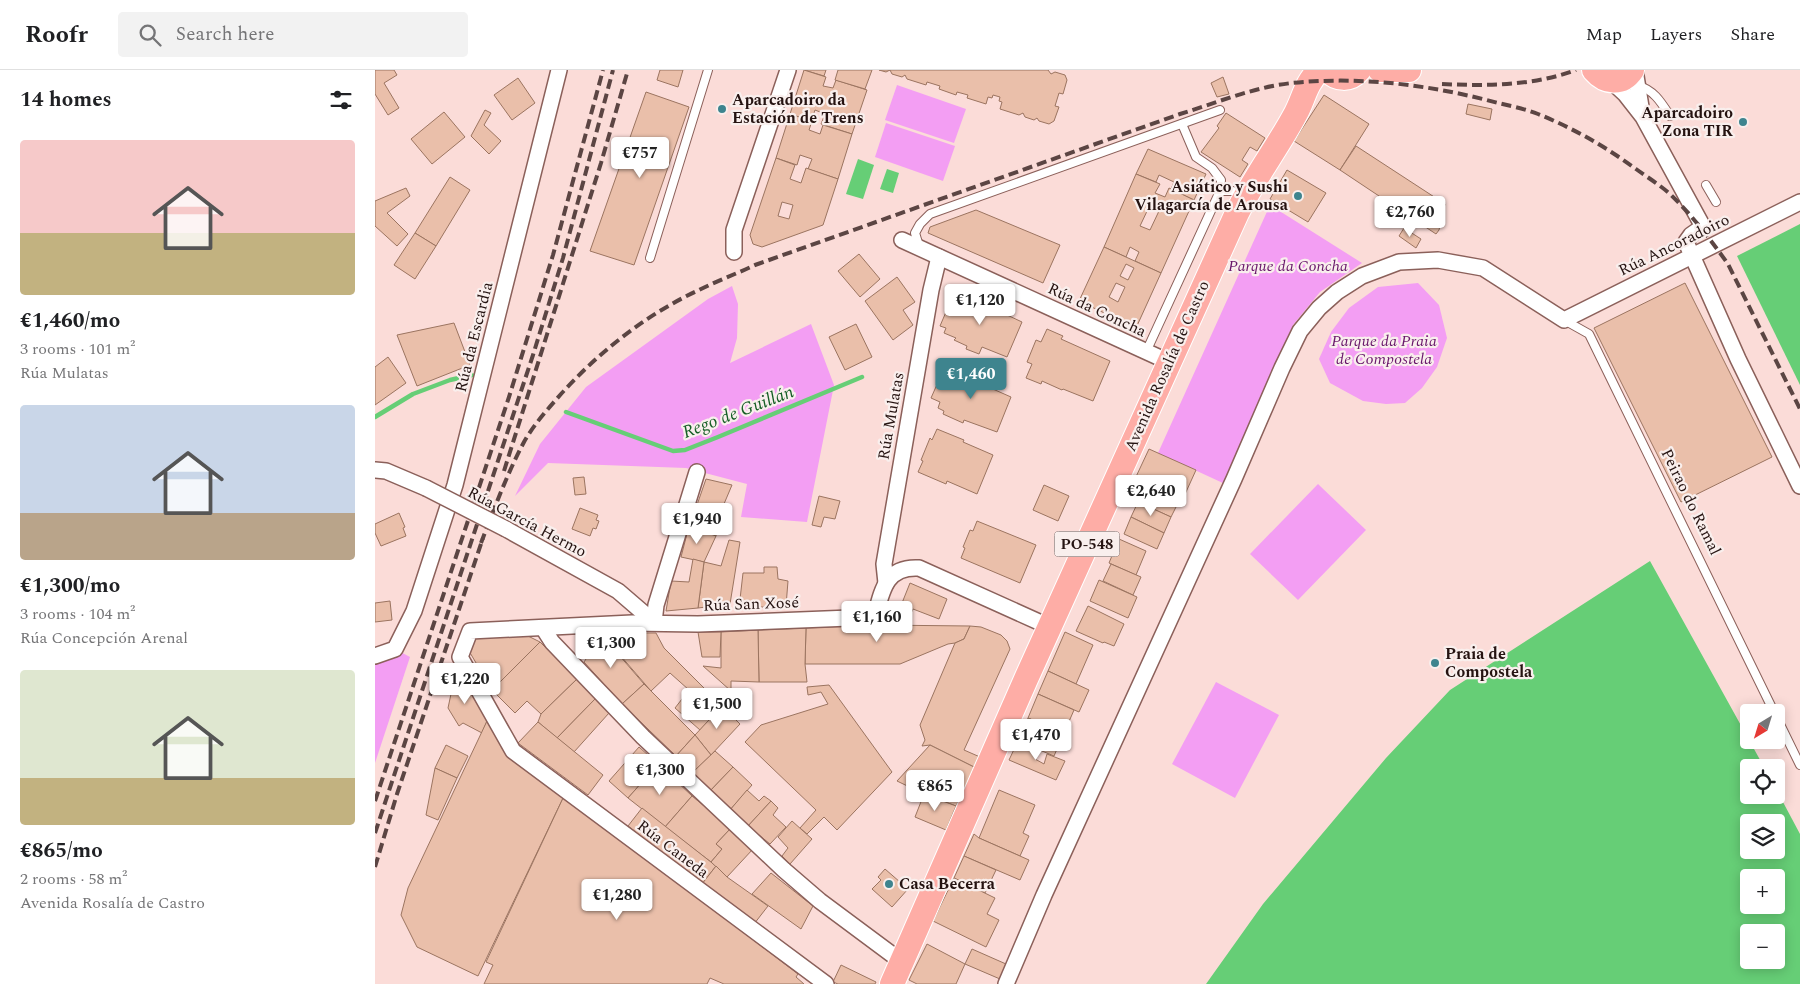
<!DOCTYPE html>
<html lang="en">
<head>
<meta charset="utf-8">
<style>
	:root { --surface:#fff; --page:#f2f2f2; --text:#202124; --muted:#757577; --line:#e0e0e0; --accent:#3e848e }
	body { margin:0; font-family:Spectral,serif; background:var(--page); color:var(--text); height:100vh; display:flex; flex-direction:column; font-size:19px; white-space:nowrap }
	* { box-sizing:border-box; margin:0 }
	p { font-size:16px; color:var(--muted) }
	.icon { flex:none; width:28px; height:28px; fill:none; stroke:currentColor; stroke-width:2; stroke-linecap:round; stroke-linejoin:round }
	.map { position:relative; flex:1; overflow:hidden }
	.details { display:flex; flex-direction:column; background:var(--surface); width:375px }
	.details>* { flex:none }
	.needle { width:32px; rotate:218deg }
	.fabs { position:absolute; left:1365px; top:634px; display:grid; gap:10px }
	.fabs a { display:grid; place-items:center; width:45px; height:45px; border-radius:5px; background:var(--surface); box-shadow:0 2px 12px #0003; font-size:25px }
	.price { position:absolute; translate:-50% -42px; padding:0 11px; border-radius:5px; background:#fff; color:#222; font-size:16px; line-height:32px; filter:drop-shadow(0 1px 2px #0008) }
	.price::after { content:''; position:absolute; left:50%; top:30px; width:15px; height:11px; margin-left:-8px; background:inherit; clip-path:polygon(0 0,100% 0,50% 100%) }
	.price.on { background:var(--accent); color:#fff }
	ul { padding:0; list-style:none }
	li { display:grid; align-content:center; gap:10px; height:265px; padding:0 20px }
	li span { display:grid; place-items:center; height:155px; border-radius:5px; color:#555 }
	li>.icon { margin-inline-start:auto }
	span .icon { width:90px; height:90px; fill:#fffc; stroke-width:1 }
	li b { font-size:21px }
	h2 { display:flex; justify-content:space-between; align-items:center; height:60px; padding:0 20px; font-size:21px }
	header { display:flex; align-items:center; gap:30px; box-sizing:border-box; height:70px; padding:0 25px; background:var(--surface); border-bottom:1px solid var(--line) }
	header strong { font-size:24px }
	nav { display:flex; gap:28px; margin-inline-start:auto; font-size:18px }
	.search { width:350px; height:45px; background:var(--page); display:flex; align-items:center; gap:12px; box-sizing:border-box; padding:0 18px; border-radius:5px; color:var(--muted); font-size:19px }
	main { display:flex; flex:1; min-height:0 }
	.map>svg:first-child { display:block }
</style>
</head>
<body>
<header>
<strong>Roofr</strong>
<div class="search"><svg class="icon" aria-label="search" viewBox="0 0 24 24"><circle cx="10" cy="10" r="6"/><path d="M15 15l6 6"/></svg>Search here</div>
<nav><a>Map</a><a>Layers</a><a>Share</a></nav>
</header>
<main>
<section class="details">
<h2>14 homes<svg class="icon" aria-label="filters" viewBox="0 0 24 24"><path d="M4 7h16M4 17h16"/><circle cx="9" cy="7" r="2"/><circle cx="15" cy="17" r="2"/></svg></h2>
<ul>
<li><span style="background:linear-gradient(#f6c9c9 60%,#c2b280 0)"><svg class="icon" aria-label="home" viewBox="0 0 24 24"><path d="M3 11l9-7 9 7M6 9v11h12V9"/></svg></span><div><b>€1,460/mo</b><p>3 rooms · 101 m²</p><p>Rúa Mulatas</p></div></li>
<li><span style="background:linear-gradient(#c9d6e8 70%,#b9a48a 0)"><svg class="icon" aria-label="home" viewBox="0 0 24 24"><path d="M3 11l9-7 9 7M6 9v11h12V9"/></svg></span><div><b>€1,300/mo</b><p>3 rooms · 104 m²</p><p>Rúa Concepción Arenal</p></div></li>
<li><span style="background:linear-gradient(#dfe7d0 70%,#c2b280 0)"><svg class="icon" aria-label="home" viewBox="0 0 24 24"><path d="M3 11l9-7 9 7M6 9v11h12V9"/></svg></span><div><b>€865/mo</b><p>2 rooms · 58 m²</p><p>Avenida Rosalía de Castro</p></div></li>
</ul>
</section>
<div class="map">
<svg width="1425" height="914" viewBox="0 0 1425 914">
	<rect width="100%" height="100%" fill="#fbdcd8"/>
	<g fill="#f39ef3">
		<path d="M522,15L591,39L579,73L510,50Z"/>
		<path d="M511,53L580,76L568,111L500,87Z"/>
		<path d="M895,135L987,193L945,222L918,255L850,414L783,383Z"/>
		<path d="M1043,213L1064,235L1072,268L1062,297L1047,318L1030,333L1011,334L988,331L955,313L944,289L956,262L974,238L1003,217Z"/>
		<path d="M357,216L363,234L362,268L355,293L436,254L459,315L432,452L366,447L372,414L311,398L173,393L140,426L165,374L211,317L333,229Z"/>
		<path d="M943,414L991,460L923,530L875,484Z"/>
		<path d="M20,579L35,587L0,693V586Z"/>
		<path d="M841,612L904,645L860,728L797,694Z"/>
	</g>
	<g fill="#66ce76" fill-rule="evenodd">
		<path d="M483,89L499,95L488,129L471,124Z"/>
		<path d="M512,99L524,103L518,123L505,119Z"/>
		<path d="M1425,154V315L1362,186Z"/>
		<path d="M1275,491L1389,697L1374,698V725H1401V719L1425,764V914H831L888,834L1011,688L1075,620ZM1374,752H1401V780H1374ZM1374,808H1401V835H1374ZM1401,862V890H1374V862Z"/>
	</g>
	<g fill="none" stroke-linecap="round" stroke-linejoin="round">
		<g stroke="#66ce76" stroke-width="4.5">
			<path d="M191,342L298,381L310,380L343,367L487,307"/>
			<path d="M0,347L38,324L75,310L97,305"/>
		</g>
	</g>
	<g fill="#eabfaa" stroke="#9b7460" fill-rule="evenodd">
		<path d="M0,0H19L22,5L9,13L24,38L13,45L0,24Z"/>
		<path d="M285,0H308L303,17L282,10Z"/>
		<path d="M429,0H451L449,6Z"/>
		<path d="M429,0L451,7L448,16L458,18L461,10L492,20L477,64L446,54L450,44L440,40L436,51L415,44Z"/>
		<path d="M463,0H497L490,19L460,10Z"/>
		<path d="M504,0H673L676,4L680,2L690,5L692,10L688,24L684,23L680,36L684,37L679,51L674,54L664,51L662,48L659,50L650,47L648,43L644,45L625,39L627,32L624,31L625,27L618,25L617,28L613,27L611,34L592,28L593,25L582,22L581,25L564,19L565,16L552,12L551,15L532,9L530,5L527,7L517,4L515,0L511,2Z"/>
		<path d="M848,7L854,24L842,27L836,13Z"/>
		<path d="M143,8L160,33L137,50L119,25Z"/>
		<path d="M271,22L314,37L259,195L215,181Z"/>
		<path d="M949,25L994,54L965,100L919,71Z"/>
		<path d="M1093,34L1117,39L1115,50L1091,44Z"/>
		<path d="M110,40L116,43L109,55L126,71L114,84L96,66Z"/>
		<path d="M69,42L90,67L57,94L36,69Z"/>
		<path d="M851,43L890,68L882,81L875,77L867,90L873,94L865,107L826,82L844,58L842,56Z"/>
		<path d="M415,44L437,51L434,60L445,64L448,55L477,64L463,109L433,99L437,89L425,85L422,95L401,88Z"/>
		<path d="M981,76L1070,134L1064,160L1061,164L965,100Z"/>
		<path d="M773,79L831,104L819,130L796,119L799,112L784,105L781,112L761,104Z"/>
		<path d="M401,88L420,95L415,109L426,113L431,98L463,109L448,155L387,177L378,174L375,165ZM407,132L418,135L414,149L403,146Z"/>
		<path d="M912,100L951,123L933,152L895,129Z"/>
		<path d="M761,104L785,114L780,123L790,127L794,118L819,130L786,203L760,191L764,182L755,177L751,187L729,177ZM774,137L784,141L775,160L765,156Z"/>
		<path d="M75,107L95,120L61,176L40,163Z"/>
		<path d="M31,118L35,126L12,143L33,164L22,176L0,156V131Z"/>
		<path d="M601,140L685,175L668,213L553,163L555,157Z"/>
		<path d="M1029,158L1046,169L1041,178L1024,166Z"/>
		<path d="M40,163L61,176L40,209L19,195Z"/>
		<path d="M729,177L786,203L761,258L704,231ZM751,194L759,198L753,210L745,206ZM741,213L750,217L743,232L734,227Z"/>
		<path d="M484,184L505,209L485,227L463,201Z"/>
		<path d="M522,207L540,232L528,240L538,255L518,270L490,231Z"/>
		<path d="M1310,213L1397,387L1306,432L1219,258Z"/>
		<path d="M589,226L595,228L596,227L616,235L615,237L647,252L632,287L607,277L604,284L591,279L592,276L579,270L581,268L569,263L571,258L565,256L577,228L586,232Z"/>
		<path d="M79,253L95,295L42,316L22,265Z"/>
		<path d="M481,254L497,287L470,300L454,267Z"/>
		<path d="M672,259L688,266L686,269L735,291L718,331L688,319L687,320L667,311L666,314L651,308L657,294L652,292L661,270L666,272Z"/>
		<path d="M13,287L31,313L0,335V297Z"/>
		<path d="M575,299L586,305L588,301L601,306L602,304L614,309L611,316L636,327L622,362L589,350L588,353L568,344L569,341L563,338L565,332L556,328L568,301L573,303Z"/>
		<path d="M562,359L589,370L588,372L618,385L602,424L572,411L571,414L543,402L548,391L546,390L555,368L557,370Z"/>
		<path d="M774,379L821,400L806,433L759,411Z"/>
		<path d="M209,407L211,424L200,425L198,408Z"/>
		<path d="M331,409L357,415L346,441L322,435Z"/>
		<path d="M669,415L694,426L683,451L658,440Z"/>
		<path d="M770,416L804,431L796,447L763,432Z"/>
		<path d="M444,426L465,431L460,449L449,447L446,457L437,455Z"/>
		<path d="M763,432L796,447L789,463L756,447Z"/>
		<path d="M322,435L346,441L341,466L314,456Z"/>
		<path d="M205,438L223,445L221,450L224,451L221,459L218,458L215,466L197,459Z"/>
		<path d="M24,443L30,457L28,458L31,466L6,476L0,463V454Z"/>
		<path d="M756,447L789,463L782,479L749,464Z"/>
		<path d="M602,451L661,475L645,513L586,488L590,478L588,477L595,460L598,461Z"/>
		<path d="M314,456L341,466L329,492L306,487Z"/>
		<path d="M744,469L771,481L761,505L734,493Z"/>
		<path d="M354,470L365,472L355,534L323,538L329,492L346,496Z"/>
		<path d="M318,489L329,492L323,538L291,541L296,511L314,512Z"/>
		<path d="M736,494L766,507L758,525L728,511Z"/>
		<path d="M389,497H402L403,509L413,511L411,536L364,538L368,503H389Z"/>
		<path d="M724,510L762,527L753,548L715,531Z"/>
		<path d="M535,513L572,529L564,549L538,539L534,548L523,543Z"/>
		<path d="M15,531L17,550L0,552V533Z"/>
		<path d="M713,536L749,554L739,576L729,572L728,573L701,561Z"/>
		<path d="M502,555L595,556L589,569L580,573L573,574L525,594H430L431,558Z"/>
		<path d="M595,556L606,557L626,565L632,571L635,579L589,680L605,687L601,698L555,675L547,676L550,670L545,655L580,573L589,569Z"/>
		<path d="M431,558L430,594L432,612H384L383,560Z"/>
		<path d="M383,560L384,612L356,611V621L328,596L346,598V562Z"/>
		<path d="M323,562H346L345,587H327Z"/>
		<path d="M690,562L718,575L701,614L673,601Z"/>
		<path d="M226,563H281L289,578L347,636L325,660L300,638L314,620L295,603L276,621Z"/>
		<path d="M153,566L165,572L117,620L94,581L101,567Z"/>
		<path d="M231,570L269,614L247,634L209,592L213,586L202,577L203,572Z"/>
		<path d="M165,572L202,609L166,644L152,631L140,643L117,620Z"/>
		<path d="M82,596L112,651L107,663L88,653L84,656L73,638Z"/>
		<path d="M673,601L714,620L704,642L663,624Z"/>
		<path d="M202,609L221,628L182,668L163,652L166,644Z"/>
		<path d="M269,614L320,665L301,686L247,634Z"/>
		<path d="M454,615L517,702L462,760L449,747L432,764L425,758L441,740L370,672L386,655L453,634L446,622L433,625L432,617Z"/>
		<path d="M663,624L699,640L689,663L653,648Z"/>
		<path d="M221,628L234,643L199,682L182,668Z"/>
		<path d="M347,636L365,654L336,685L320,665Z"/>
		<path d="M653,648L689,663L679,686L643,671Z"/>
		<path d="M112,651L130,680L189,726L103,906L42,877L26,845L33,818Z"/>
		<path d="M163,652L228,705L213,725L143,673Z"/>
		<path d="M320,665L336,685L317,703L301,686Z"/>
		<path d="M643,671L664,680L660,689L669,694L672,684L690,691L681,710L634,690Z"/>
		<path d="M71,675L93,686L82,708L60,698Z"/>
		<path d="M555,675L601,698L581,736L549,724L522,711Z"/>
		<path d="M264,677L283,694L253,728L234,711Z"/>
		<path d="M340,681L358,697L335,721L317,703Z"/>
		<path d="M283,694L317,726L290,757L253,728Z"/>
		<path d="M358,697L377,715L355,740L335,721Z"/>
		<path d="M60,698L82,708L63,750L51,745Z"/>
		<path d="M372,720L384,731L389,726L396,731L373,756L355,740Z"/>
		<path d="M624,720L660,735L648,763L654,766L645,786L604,768Z"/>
		<path d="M549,724L581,736L571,760L540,747Z"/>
		<path d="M189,726L423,904L421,907L429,914H349L335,908L332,914H109L118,895L111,892Z"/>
		<path d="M317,726L356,758L341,774L347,779L336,792L290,757Z"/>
		<path d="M396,731L403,738L398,745L411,757L395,774L373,756Z"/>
		<path d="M267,738L341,796L327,814L253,756Z"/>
		<path d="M417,751L437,769L415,794L407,786L413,778L403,767Z"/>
		<path d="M356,758L378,779L352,807L336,792L347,779L341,774Z"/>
		<path d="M599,764L604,768L654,790L645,810L589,786Z"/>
		<path d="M589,786L621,800L610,823L579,808Z"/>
		<path d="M341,796L352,807L393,836L379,854L327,814Z"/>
		<path d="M510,799L533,819L517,837L497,819L506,810L503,807Z"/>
		<path d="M396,803L438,836L426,859L377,824Z"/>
		<path d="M579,808L620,828L612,844L624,850L611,877L558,851Z"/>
		<path d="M552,874L590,894L581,914H542L534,910Z"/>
		<path d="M597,879L631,894L625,909L590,894Z"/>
		<path d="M466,895L501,912L500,914H463L458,912Z"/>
	</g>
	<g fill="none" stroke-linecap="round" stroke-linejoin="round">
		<defs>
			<g id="lane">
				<path d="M1262,15C1279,20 1286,32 1295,46"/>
				<path d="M1331,115L1341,132"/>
				<path d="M845,121H858L868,126"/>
				<path d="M544,176L540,163L545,154L555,144L845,40"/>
				<path d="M275,188L333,0"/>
				<path d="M1189,250L1214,264L1399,642"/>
				<path d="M771,282L845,121L846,110L837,98L821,87L807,54"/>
				<path d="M1401,646L1425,695"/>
			</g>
			<g id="street">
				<path d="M1260,0L1267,43"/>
				<path d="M1236,11L1250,24L1268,47L1327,155L1326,158L1316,165L1311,172L1363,289L1425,416"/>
				<path d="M527,170L794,292"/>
				<path d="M359,182V160L413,0"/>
				<path d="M0,400L11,401L51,418"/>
				<path d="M131,459L243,521L279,552"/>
				<path d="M511,513L509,494L556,220L564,187"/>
				<path d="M279,552L281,535L322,402"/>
				<path d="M168,558L177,572L268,667L409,800L445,831L527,892"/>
				<path d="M0,586L20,579L39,541L80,415L184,0"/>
				<path d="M451,914L138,681L85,587L95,561L257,553L323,554L500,547C507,520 511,496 544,498L675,557"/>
				<path d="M631,914L669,825L859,409L907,298L925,261L944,238L962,222L987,206L1024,192L1063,190L1108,198L1189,250L1425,132"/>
			</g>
			<g id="primary">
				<path d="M952,0C962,10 975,11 984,0"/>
				<path d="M1005,0H1034"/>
				<path d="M1219,0C1230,13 1247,15 1257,0"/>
				<path d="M517,914L651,609L862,143C879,108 903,77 921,43C929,28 931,12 945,0"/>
			</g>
		</defs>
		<use href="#lane" stroke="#8b605a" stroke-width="10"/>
		<use href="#street" stroke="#8b605a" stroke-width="18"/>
		<use href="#primary" stroke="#fff" stroke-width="26"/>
		<use href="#lane" stroke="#fff" stroke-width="8"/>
		<use href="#street" stroke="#fff" stroke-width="15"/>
		<use href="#primary" stroke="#feada6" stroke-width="24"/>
		<g stroke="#5b4543" stroke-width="4" stroke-dasharray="10 5" stroke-linecap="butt">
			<path d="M1067,14C1112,16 1158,16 1201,0"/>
			<path d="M129,401L226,93L253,0"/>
			<path d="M106,473C119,439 132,404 149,372C159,354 173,339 186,324C225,281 272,244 324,220C342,211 361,204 380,195L805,44C841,33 879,17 917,13C986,6 1057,15 1123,33C1136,36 1150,39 1163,44C1198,58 1231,77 1261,99C1272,107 1285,115 1295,124C1317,145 1335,169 1353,194L1425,339"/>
			<path d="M0,731L134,327L178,185L228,0"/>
			<path d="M0,763L158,285L188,188L238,0"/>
			<path d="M0,797L22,724L108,468"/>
		</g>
		<defs>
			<path id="street-bridge" d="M51,418L131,459"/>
		</defs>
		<use href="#street-bridge" stroke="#8b605a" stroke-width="18" stroke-linecap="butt"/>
		<use href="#street-bridge" stroke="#fff" stroke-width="15"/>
	</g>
	<g fill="#3e848e" stroke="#f9efed" stroke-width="2">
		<circle cx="347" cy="39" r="5"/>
		<circle cx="1368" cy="52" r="5"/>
		<circle cx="923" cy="126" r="5"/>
		<circle cx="1060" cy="593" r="5"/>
		<circle cx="514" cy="814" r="5"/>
	</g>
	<g text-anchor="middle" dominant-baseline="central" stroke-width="4.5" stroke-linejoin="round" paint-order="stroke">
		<rect fill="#f9efed" stroke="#655553" stroke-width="1" x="679.5" y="461.5" width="65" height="25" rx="4"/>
		<g font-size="15" font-weight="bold" fill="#251311">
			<text x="712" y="474">PO-548</text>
		</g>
		<g font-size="16" font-weight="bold" fill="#251311" stroke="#f9efed" text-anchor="start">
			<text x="357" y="30">Aparcadoiro da<tspan x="357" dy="18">Estación de Trens</tspan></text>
			<text x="1358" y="43" text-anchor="end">Aparcadoiro<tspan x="1358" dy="18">Zona TIR</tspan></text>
			<text x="913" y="117" text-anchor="end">Asiático y Sushi<tspan x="913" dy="18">Vilagarcía de Arousa</tspan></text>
			<text x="1070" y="584">Praia de<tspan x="1070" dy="18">Compostela</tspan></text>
			<text x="524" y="814">Casa Becerra</text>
		</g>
		<g font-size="16" fill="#251311" stroke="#f9efed">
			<text transform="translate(1299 175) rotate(-26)">Rúa Ancoradoiro</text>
			<text transform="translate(722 240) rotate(25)">Rúa da Concha</text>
			<text transform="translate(99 267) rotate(-76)">Rúa da Escardia</text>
			<text transform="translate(792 296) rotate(-66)">Avenida Rosalía de Castro</text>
			<text transform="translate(516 346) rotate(-80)">Rúa Mulatas</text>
			<text transform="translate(1316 432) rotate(64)">Peirao do Ramal</text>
			<text transform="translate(152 452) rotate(28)">Rúa García Hermo</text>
			<text transform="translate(376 534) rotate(-2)">Rúa San Xosé</text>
			<text transform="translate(298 779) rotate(37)">Rúa Caneda</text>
		</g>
		<g font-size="16" font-style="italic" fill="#69176b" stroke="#f9efed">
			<text x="913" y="196">Parque da Concha</text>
			<text x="1009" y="271">Parque da Praia<tspan x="1009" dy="18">de Compostela</tspan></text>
		</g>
		<g font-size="18" font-style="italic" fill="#155e25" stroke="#f9efed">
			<text transform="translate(363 342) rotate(-21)">Rego de Guillán</text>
		</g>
	</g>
</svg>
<div class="fabs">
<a><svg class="needle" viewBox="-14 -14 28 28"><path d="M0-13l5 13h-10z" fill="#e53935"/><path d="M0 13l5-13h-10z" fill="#757577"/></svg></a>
<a><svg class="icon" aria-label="locate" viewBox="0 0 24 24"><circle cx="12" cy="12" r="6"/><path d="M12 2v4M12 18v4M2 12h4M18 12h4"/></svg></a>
<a><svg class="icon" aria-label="layers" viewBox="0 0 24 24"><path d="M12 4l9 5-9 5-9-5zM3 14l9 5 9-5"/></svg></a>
<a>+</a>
<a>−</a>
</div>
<b class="price" style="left:265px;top:109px">€757</b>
<b class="price" style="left:1035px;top:168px">€2,760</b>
<b class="price" style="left:605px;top:256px">€1,120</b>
<b class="price on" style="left:596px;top:330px">€1,460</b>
<b class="price" style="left:776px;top:447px">€2,640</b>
<b class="price" style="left:322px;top:475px">€1,940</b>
<b class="price" style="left:502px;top:573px">€1,160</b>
<b class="price" style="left:236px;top:599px">€1,300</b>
<b class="price" style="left:90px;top:635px">€1,220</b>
<b class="price" style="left:342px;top:660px">€1,500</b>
<b class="price" style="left:661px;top:691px">€1,470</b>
<b class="price" style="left:285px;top:726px">€1,300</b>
<b class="price" style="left:560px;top:742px">€865</b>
<b class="price" style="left:242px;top:851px">€1,280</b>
</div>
</main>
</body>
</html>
